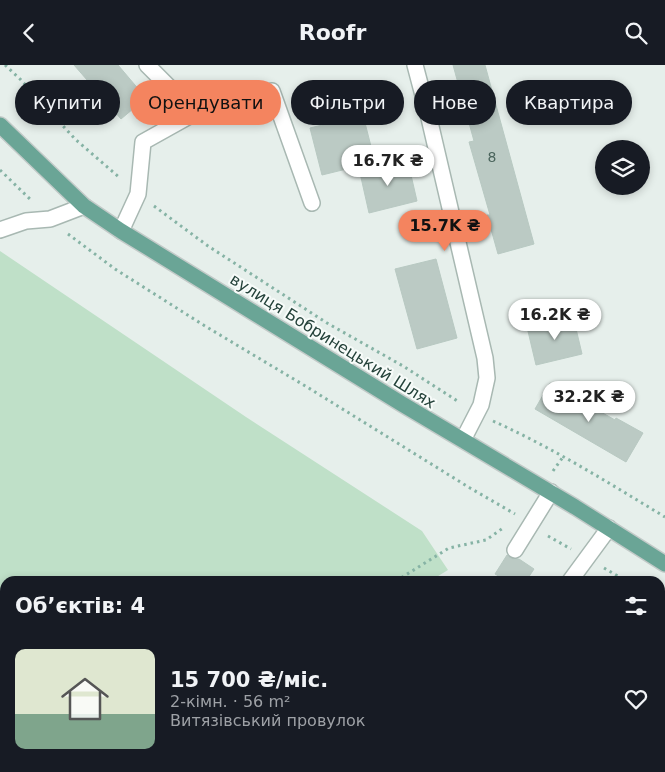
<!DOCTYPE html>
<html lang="uk">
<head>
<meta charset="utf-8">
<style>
	:root { --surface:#171b24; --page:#20242c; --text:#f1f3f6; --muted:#9ea1a6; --line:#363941; --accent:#f4845f }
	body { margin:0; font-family:"DejaVu Sans",sans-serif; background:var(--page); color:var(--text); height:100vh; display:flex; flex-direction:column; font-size:19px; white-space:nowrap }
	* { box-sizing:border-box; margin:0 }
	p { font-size:16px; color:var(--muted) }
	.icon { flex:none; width:28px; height:28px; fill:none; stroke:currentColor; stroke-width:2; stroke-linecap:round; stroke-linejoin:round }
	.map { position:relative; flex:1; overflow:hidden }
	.panel { position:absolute; left:0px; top:511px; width:665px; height:196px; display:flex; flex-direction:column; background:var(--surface); border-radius:15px 15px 0 0; box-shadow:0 2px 8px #0003 }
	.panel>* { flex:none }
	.top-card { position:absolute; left:15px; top:15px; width:635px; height:45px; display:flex; gap:10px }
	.fabs { position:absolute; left:595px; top:75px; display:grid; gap:10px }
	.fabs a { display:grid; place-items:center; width:55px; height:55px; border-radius:50%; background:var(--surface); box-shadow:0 2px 8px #0003; font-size:25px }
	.price { position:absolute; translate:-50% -42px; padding:0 11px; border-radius:18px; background:#fff; color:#222; font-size:16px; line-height:32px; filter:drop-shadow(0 1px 2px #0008) }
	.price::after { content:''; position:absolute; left:50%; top:30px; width:15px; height:11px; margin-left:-8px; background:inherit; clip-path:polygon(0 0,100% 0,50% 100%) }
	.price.on { background:var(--accent); color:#111 }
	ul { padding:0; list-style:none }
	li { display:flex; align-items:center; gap:15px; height:125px; padding:0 15px }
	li+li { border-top:1px solid var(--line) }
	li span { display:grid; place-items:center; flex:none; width:140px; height:100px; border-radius:10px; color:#555 }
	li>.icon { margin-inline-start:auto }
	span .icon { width:60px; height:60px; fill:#fffc; stroke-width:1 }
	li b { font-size:21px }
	h2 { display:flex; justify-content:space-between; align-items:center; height:60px; padding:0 15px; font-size:21px }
	.chip { padding:0 18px; border-radius:22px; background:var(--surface); box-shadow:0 2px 8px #0003; font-size:18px; line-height:45px }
	.chip.on { background:var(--accent); color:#111 }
	header { display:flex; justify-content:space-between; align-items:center; height:65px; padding:0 15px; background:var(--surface); font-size:22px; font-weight:700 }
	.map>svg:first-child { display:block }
</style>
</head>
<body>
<header><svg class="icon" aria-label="back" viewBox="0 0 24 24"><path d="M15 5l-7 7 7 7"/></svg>Roofr<svg class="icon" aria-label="search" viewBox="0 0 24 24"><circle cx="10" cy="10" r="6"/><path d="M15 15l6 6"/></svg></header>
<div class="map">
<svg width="665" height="707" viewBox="0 0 665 707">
	<rect width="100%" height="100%" fill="#e6efeb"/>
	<path fill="#bfe0c8" d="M0,186L246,352L422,466L448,505L430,516H5V702H660V587L665,583V707H0Z"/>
	<g fill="#bbcac4" stroke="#b8c9c2">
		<path d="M74,0H118L146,33L121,54Z"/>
		<path d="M453,0H485L534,179L498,189L487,150H490L469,77L474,76Z"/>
		<path d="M363,50L375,97L322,110L310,63Z"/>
		<path d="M408,97L417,136L369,148L360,108Z"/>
		<path d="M436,194L457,273L417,284L395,204Z"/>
		<path d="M573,251L582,289L536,300L527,262Z"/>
		<path d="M550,318L615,355L616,353L643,368L626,397L535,344Z"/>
		<path d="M507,490L510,493L514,494H519L534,504L526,516H507L495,509Z"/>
	</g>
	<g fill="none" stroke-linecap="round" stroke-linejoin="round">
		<defs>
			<g id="minor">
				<path d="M415,0L429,53L485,293L487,313L481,340L463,375"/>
				<path d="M195,48L272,26L312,138"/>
				<path d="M0,165L26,156L50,154L84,141"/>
				<path d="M121,166L138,129L143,77L195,48L147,0"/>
				<path d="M515,485L551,427"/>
				<path d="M570,516L609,463"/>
			</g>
			<path id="major" d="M0,60L84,141L121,166L402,339L575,442L665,499"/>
		</defs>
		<use href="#minor" stroke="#a8b8b2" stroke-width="18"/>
		<use href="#major" stroke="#c2cac8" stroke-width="18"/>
		<g stroke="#86b3a5" stroke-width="3" stroke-dasharray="2.5 4" stroke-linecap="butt">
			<path d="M5,0L20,14L75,74L120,113"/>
			<path d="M0,105L32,136"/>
			<path d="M154,141L208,181L327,258L403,301L459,337"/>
			<path d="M68,169L115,204L205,261L307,322L470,423L515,449"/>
			<path d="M493,356C553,383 609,418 665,452"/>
			<path d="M553,406L563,392"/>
			<path d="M548,471L571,484"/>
			<path d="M604,503L626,516"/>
			<path d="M396,516L449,483L486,475L503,463"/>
			<path d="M660,537L665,540"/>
			<path d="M89,707L96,702"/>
		</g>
		<use href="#minor" stroke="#fff" stroke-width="15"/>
		<use href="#major" stroke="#6aa596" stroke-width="15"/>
	</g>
	<g text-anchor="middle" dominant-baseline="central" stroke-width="4" stroke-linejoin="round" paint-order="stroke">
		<g font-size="14" fill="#4a645c">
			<text x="492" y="92">8</text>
		</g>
		<g font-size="16" fill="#24423a" stroke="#f7fbf9">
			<text transform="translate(333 276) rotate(32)">вулиця Бобринецький Шлях</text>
		</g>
	</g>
</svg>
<div class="fabs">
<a><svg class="icon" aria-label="layers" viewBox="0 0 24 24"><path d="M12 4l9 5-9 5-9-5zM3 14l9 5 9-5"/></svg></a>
</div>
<b class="price" style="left:388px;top:122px">16.7K ₴</b>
<b class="price on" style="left:445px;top:187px">15.7K ₴</b>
<b class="price" style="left:555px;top:276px">16.2K ₴</b>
<b class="price" style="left:589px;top:358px">32.2K ₴</b>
<div class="top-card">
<a class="chip">Купити</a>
<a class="chip on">Орендувати</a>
<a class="chip">Фільтри</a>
<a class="chip">Нове</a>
<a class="chip">Квартира</a>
</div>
<section class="panel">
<h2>Об’єктів: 4<svg class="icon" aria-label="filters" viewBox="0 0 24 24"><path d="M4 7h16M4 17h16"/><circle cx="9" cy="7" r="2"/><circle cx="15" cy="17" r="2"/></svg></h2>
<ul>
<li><span style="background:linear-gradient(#dfe7d0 65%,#7fa58c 0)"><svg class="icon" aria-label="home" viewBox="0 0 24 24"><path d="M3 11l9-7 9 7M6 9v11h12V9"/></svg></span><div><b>15 700 ₴/міс.</b><p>2-кімн. · 56 m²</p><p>Витязівський провулок</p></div><svg class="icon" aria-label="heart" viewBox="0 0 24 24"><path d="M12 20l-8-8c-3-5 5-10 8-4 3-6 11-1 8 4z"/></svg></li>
</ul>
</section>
</div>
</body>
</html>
